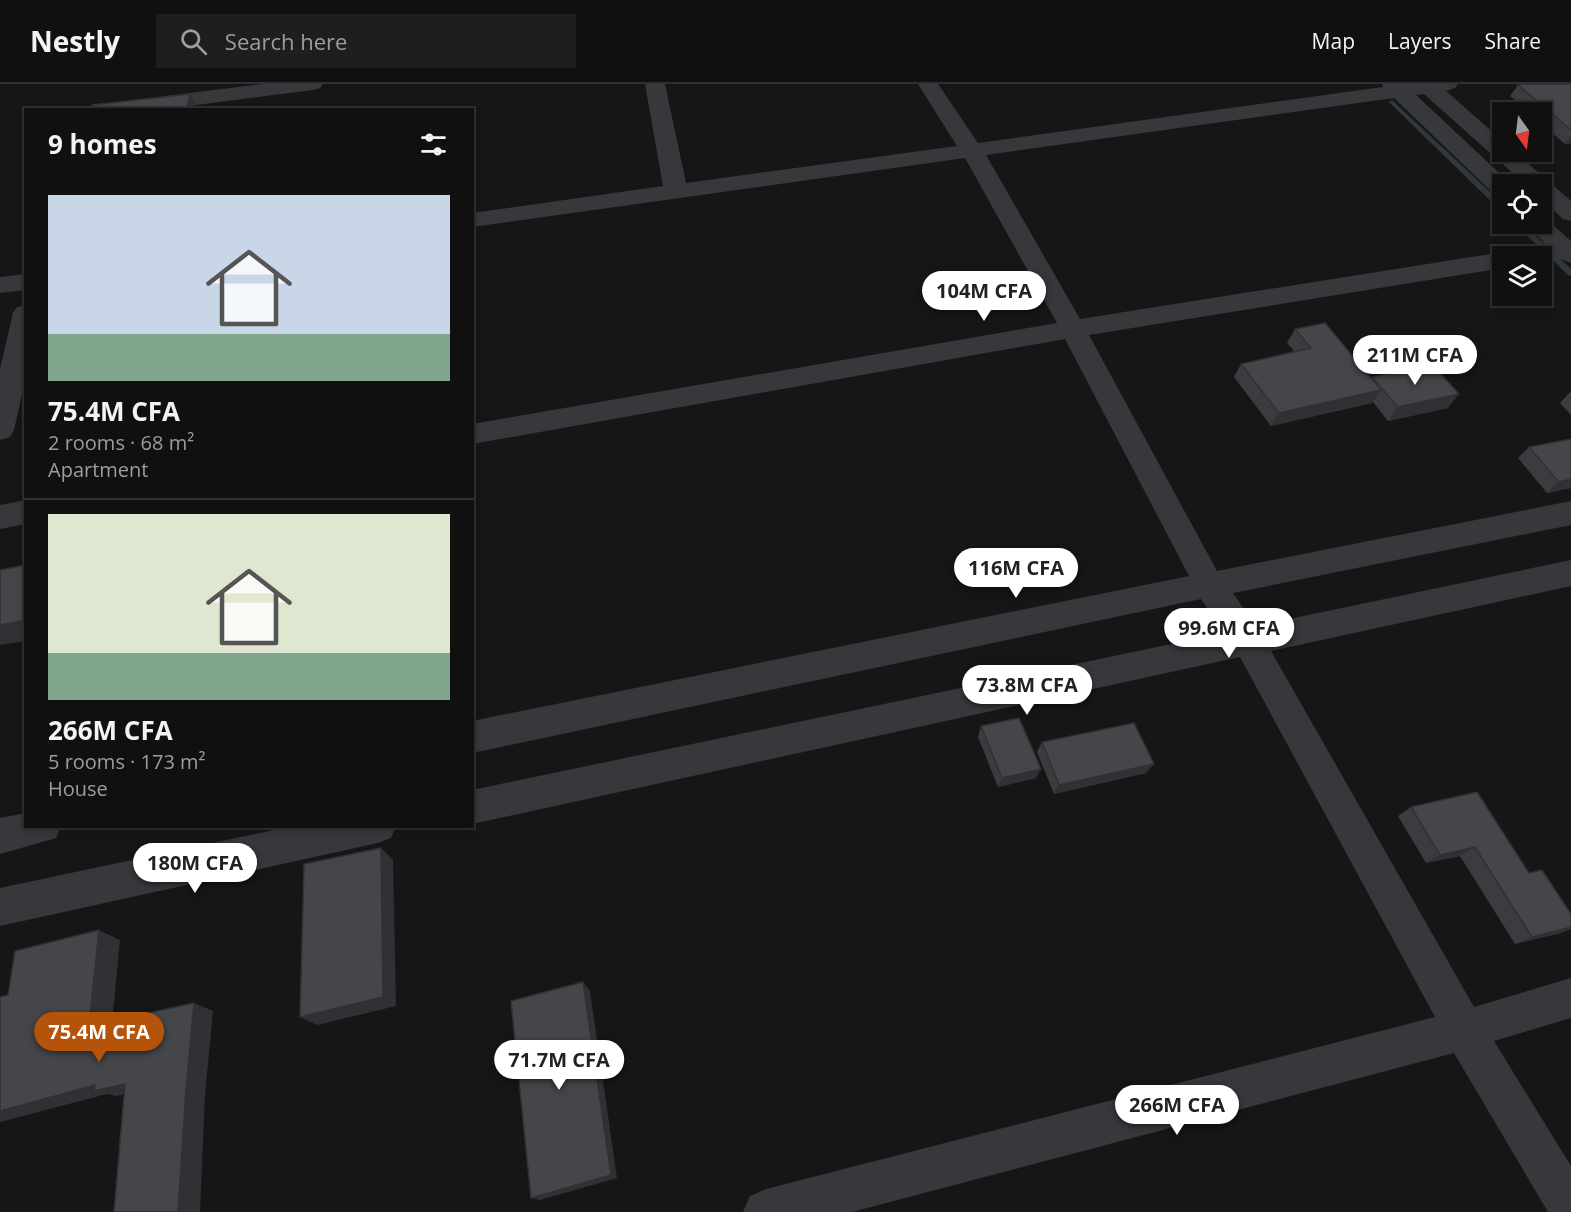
<!DOCTYPE html>
<html lang="en">
<head>
<meta charset="utf-8">
<style>
	:root { --surface:#101011; --page:#1e1e1f; --text:#f1f3f6; --muted:#9c9d9f; --line:#303031; --accent:#b45309 }
	body { margin:0; font-family:"Open Sans",sans-serif; background:var(--page); color:var(--text); height:100vh; display:flex; flex-direction:column; font-size:22px; white-space:nowrap }
	* { box-sizing:border-box; margin:0 }
	p { font-size:20px; color:var(--muted) }
	.icon { flex:none; width:33px; height:33px; fill:none; stroke:currentColor; stroke-width:2; stroke-linecap:round; stroke-linejoin:round }
	.map { position:relative; flex:1; overflow:hidden }
	.details { position:absolute; left:24px; top:24px; width:450px; height:720px; display:flex; flex-direction:column; background:var(--surface); border-radius:0px; box-shadow:0 3px 9px #0003,0 0 0 2px var(--line) }
	.details>* { flex:none }
	.needle { width:39px; rotate:166deg }
	.fabs { position:absolute; left:1492px; top:18px; display:grid; gap:12px }
	.fabs a { display:grid; place-items:center; width:60px; height:60px; border-radius:0px; background:var(--surface); box-shadow:0 3px 9px #0003,0 0 0 2px var(--line); font-size:30px }
	.price { position:absolute; translate:-50% -51px; padding:0 14px; border-radius:21px; background:#fff; color:#222; font-size:20px; line-height:39px; filter:drop-shadow(0 2px 3px #0008) }
	.price::after { content:''; position:absolute; left:50%; top:36px; width:18px; height:14px; margin-left:-9px; background:inherit; clip-path:polygon(0 0,100% 0,50% 100%) }
	.price.on { background:var(--accent); color:#fff }
	ul { padding:0; list-style:none }
	li { display:grid; align-content:center; gap:12px; height:318px; padding:0 24px }
	li+li { border-top:2px solid var(--line) }
	li span { display:grid; place-items:center; height:186px; border-radius:0px; color:#555 }
	li>.icon { margin-inline-start:auto }
	span .icon { width:108px; height:108px; fill:#fffc; stroke-width:1 }
	li b { font-size:26px }
	h2 { display:flex; justify-content:space-between; align-items:center; height:72px; padding:0 24px; font-size:26px }
	header { display:flex; align-items:center; gap:36px; box-sizing:border-box; height:84px; padding:0 30px; background:var(--surface); border-bottom:2px solid var(--line) }
	header strong { font-size:28px }
	nav { display:flex; gap:33px; margin-inline-start:auto; font-size:21px }
	.search { width:420px; height:54px; background:var(--page); display:flex; align-items:center; gap:15px; box-sizing:border-box; padding:0 21px; border-radius:0px; color:var(--muted); font-size:22px }
	.map>svg:first-child { display:block }
</style>
</head>
<body>
<header>
<strong>Nestly</strong>
<div class="search"><svg class="icon" aria-label="search" viewBox="0 0 24 24"><circle cx="10" cy="10" r="6"/><path d="M15 15l6 6"/></svg>Search here</div>
<nav><a>Map</a><a>Layers</a><a>Share</a></nav>
</header>
<div class="map">
<svg width="1571" height="1128" viewBox="0 0 1571 1128">
	<rect width="100%" height="100%" fill="#161617"/>
	<g fill="none" stroke-linecap="round" stroke-linejoin="round">
		<g fill="#2f383c" fill-rule="evenodd">
			<path d="M1392,16L1503,120V126H1500L1390,19L1389,18Z"/>
			<path d="M1515,140H1523L1571,185V192L1568,191Z"/>
		</g>
		<g fill="#37383c" fill-rule="evenodd">
			<path d="M262,0H323L320,4L313,6L158,26H92L94,21Z"/>
			<path d="M645,0H665L686,99L957,62L918,0H938L978,59L1383,3L1382,0H1458L1455,4L1446,7L1503,57V68H1515L1571,117V137L1563,135L1542,116V100H1525L1424,10L1416,11L1511,100H1503V113L1495,111L1394,14L986,71L1080,235L1503,168L1512,171L1515,166L1546,161L1526,140H1542V134L1546,135L1571,157V179L1560,175L1542,177V172H1503V184L1089,251L1217,487L1571,417V441L1233,509L1256,542L1571,476V502L1271,567L1474,923L1571,894V934L1494,957L1571,1082V1128H1548L1454,969L852,1128H743L750,1112L766,1105L1435,933L1240,573L472,740V706L1224,549L1201,515L472,669V637L1189,492L1065,255L472,360V340L1057,239L965,74L472,143V129L663,102Z"/>
			<path d="M26,190V206L0,209V193Z"/>
			<path d="M26,221V292L14,346L10,353L0,356V285L13,229L17,223Z"/>
			<path d="M26,416V440L0,445V421Z"/>
			<path d="M26,729V742H61L56,754L0,770V734Z"/>
			<path d="M293,742H396L391,754L378,759L0,842V804Z"/>
		</g>
	</g>
	<g fill="#3b3c40">
		<path d="M1571,0V59L1565,60L1542,40V28H1529L1510,12L1518,1Z"/>
		<path d="M1295,245L1371,294L1372,293L1448,324L1388,337L1373,318L1372,319L1271,342L1234,293L1241,280L1295,268L1287,259Z"/>
		<path d="M1571,307V331L1560,319Z"/>
		<path d="M1571,355V404L1547,409L1518,374L1529,363Z"/>
		<path d="M981,642L1036,694L998,703L978,653Z"/>
		<path d="M1042,658L1146,689L1054,710L1037,668Z"/>
		<path d="M1477,708L1561,849L1515,860L1460,772L1426,779L1398,732L1411,723Z"/>
	</g>
	<g fill="#303134">
		<path d="M190,10L198,26H187Z"/>
		<path d="M1571,51V59L1565,60Z"/>
		<path d="M1381,306L1372,319L1271,342L1279,329Z"/>
		<path d="M1459,310L1448,324L1388,337L1398,323Z"/>
		<path d="M1571,395V404L1547,409L1559,398Z"/>
		<path d="M26,536V557L0,561V541Z"/>
		<path d="M1154,680L1146,689L1054,710L1059,701Z"/>
		<path d="M1041,685L1036,694L998,703L1002,694Z"/>
		<path d="M1475,763L1460,772L1426,779L1440,771Z"/>
		<path d="M381,764L393,776L396,922L317,941L300,933Z"/>
		<path d="M1571,843V845L1561,849L1515,860L1532,853Z"/>
		<path d="M99,846L120,856L111,949L89,942Z"/>
		<path d="M583,898L590,907L617,1094L540,1116L531,1114Z"/>
		<path d="M194,919L213,927L205,1011L200,1128H178L186,1006Z"/>
		<path d="M125,1000L147,1005L117,1012L107,1010L0,1038V1027L95,1001Z"/>
	</g>
	<g fill="#45464a" stroke="#303134" stroke-width="1.5">
		<path d="M1521,0H1571V46L1518,1Z"/>
		<path d="M190,10L187,26H90L92,21Z"/>
		<path d="M1325,239L1381,306L1279,329L1241,280L1311,264L1295,245Z"/>
		<path d="M1432,280L1459,310L1398,323L1372,293Z"/>
		<path d="M1571,355V395L1559,398L1529,363Z"/>
		<path d="M26,481V536L0,541V486Z"/>
		<path d="M1019,634L1041,685L1002,694L981,642Z"/>
		<path d="M1134,639L1154,680L1059,701L1042,658Z"/>
		<path d="M1477,708L1529,789L1542,786L1571,830V843L1532,853L1475,763L1440,771L1411,723Z"/>
		<path d="M381,764L383,913L300,933L304,780Z"/>
		<path d="M99,846L89,942L194,919L186,1006L178,1128H114L125,1000L94,1007L95,1001L0,1027V913L8,911L15,867Z"/>
		<path d="M583,898L611,1091L531,1114L511,917Z"/>
	</g>
</svg>
<div class="fabs">
<a><svg class="needle" viewBox="-14 -14 28 28"><path d="M0-13l5 13h-10z" fill="#e53935"/><path d="M0 13l5-13h-10z" fill="#9c9d9f"/></svg></a>
<a><svg class="icon" aria-label="locate" viewBox="0 0 24 24"><circle cx="12" cy="12" r="6"/><path d="M12 2v4M12 18v4M2 12h4M18 12h4"/></svg></a>
<a><svg class="icon" aria-label="layers" viewBox="0 0 24 24"><path d="M12 4l9 5-9 5-9-5zM3 14l9 5 9-5"/></svg></a>
</div>
<b class="price" style="left:984px;top:238px">104M CFA</b>
<b class="price" style="left:1415px;top:302px">211M CFA</b>
<b class="price" style="left:1016px;top:515px">116M CFA</b>
<b class="price" style="left:1229px;top:575px">99.6M CFA</b>
<b class="price" style="left:1027px;top:632px">73.8M CFA</b>
<b class="price" style="left:195px;top:810px">180M CFA</b>
<b class="price on" style="left:99px;top:979px">75.4M CFA</b>
<b class="price" style="left:559px;top:1007px">71.7M CFA</b>
<b class="price" style="left:1177px;top:1052px">266M CFA</b>
<section class="details">
<h2>9 homes<svg class="icon" aria-label="filters" viewBox="0 0 24 24"><path d="M4 7h16M4 17h16"/><circle cx="9" cy="7" r="2"/><circle cx="15" cy="17" r="2"/></svg></h2>
<ul>
<li><span style="background:linear-gradient(#c9d6e8 75%,#7fa58c 0)"><svg class="icon" aria-label="home" viewBox="0 0 24 24"><path d="M3 11l9-7 9 7M6 9v11h12V9"/></svg></span><div><b>75.4M CFA</b><p>2 rooms · 68 m²</p><p>Apartment</p></div></li>
<li><span style="background:linear-gradient(#dfe7d0 75%,#7fa58c 0)"><svg class="icon" aria-label="home" viewBox="0 0 24 24"><path d="M3 11l9-7 9 7M6 9v11h12V9"/></svg></span><div><b>266M CFA</b><p>5 rooms · 173 m²</p><p>House</p></div></li>
</ul>
</section>
</div>
</body>
</html>
